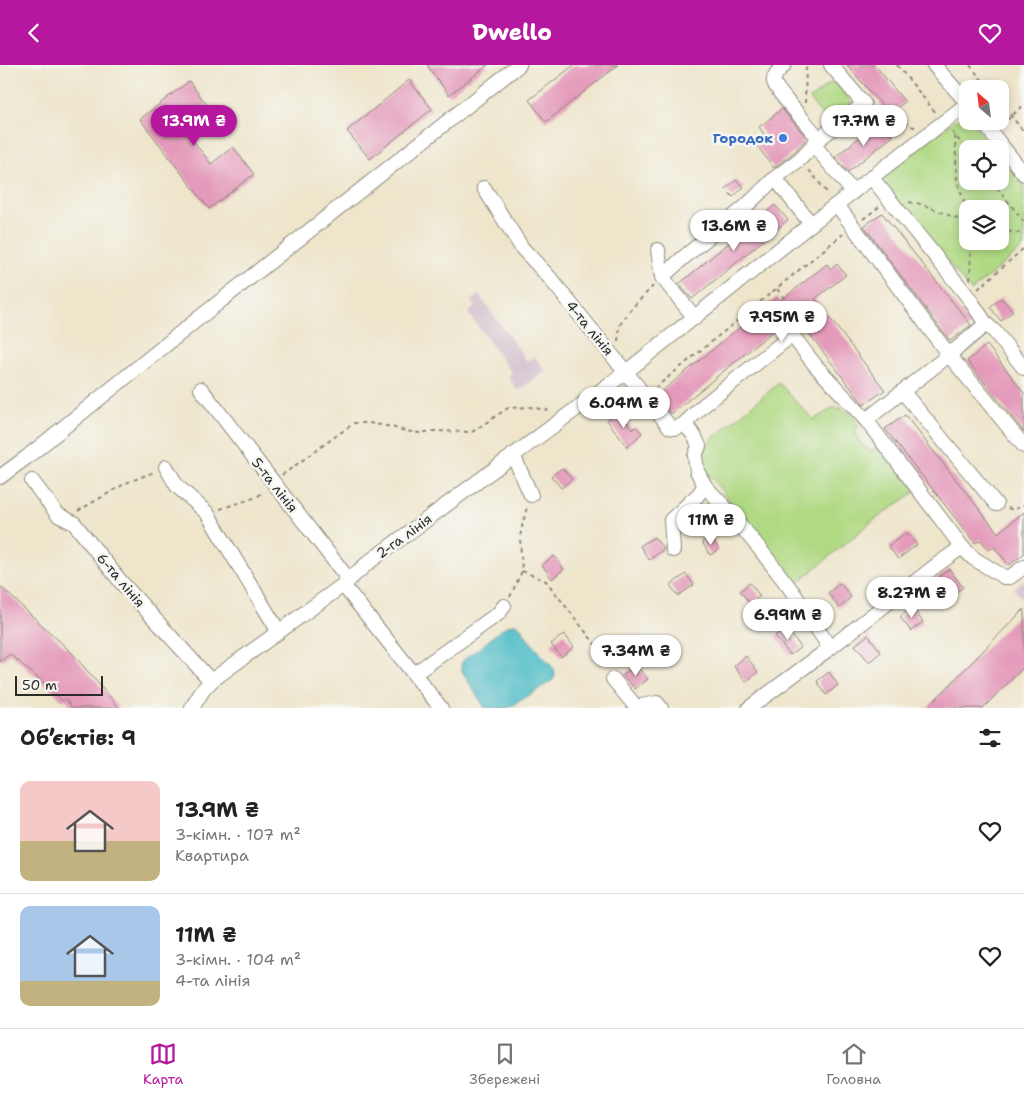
<!DOCTYPE html>
<html lang="uk">
<head>
<meta charset="utf-8">
<style>
	:root { --surface:#fff; --page:#f2f2f2; --text:#222; --muted:#767676; --line:#e0e0e0; --accent:#b5179e }
	body { margin:0; font-family:"Shantell Sans",sans-serif; background:var(--page); color:var(--text); height:100vh; display:flex; flex-direction:column; font-size:19px; white-space:nowrap }
	* { box-sizing:border-box; margin:0 }
	p { font-size:16px; color:var(--muted) }
	.icon { flex:none; width:28px; height:28px; fill:none; stroke:currentColor; stroke-width:2; stroke-linecap:round; stroke-linejoin:round }
	.map { position:relative; height:643px; overflow:hidden }
	.drawer { display:flex; flex-direction:column; background:var(--surface); flex:1 }
	.drawer>* { flex:none }
	.needle { width:32px; rotate:332deg }
	.controls { position:absolute; left:959px; top:15px; display:grid; gap:10px }
	.controls a { display:grid; place-items:center; width:50px; height:50px; border-radius:10px; background:var(--surface); box-shadow:0 2px 8px #0003; font-size:25px }
	.scale { position:absolute; left:15px; bottom:12px; width:88px; box-sizing:border-box; padding-left:5px; border:2px solid #2b2b2b; border-top:0; font-size:14px; line-height:18px; white-space:nowrap; color:#2b2b2b; -webkit-text-stroke:4px #f6f6f2; paint-order:stroke }
	.price { position:absolute; translate:-50% -42px; padding:0 11px; border-radius:18px; background:#fff; color:#222; font-size:16px; line-height:32px; filter:drop-shadow(0 1px 2px #0008) }
	.price::after { content:''; position:absolute; left:50%; top:30px; width:15px; height:11px; margin-left:-8px; background:inherit; clip-path:polygon(0 0,100% 0,50% 100%) }
	.price.active { background:var(--accent); color:#fff }
	ul { padding:0; list-style:none }
	li { display:flex; align-items:center; gap:15px; height:125px; padding:0 20px }
	li+li { border-top:1px solid var(--line) }
	li span { display:grid; place-items:center; flex:none; width:140px; height:100px; border-radius:10px; color:#555 }
	li>.icon { margin-inline-start:auto }
	span .icon { width:60px; height:60px; fill:#fffc; stroke-width:1 }
	li b { font-size:21px }
	h2 { display:flex; justify-content:space-between; align-items:center; height:60px; padding:0 20px; font-size:21px }
	header { display:flex; justify-content:space-between; align-items:center; height:65px; padding:0 20px; background:var(--accent); color:#fff; font-size:22px; font-weight:800 }
	.dock { display:flex; justify-content:space-around; align-items:center; height:70px; border-top:1px solid var(--line); background:var(--surface); font-size:14px; color:var(--muted) }
	.dock a { display:grid; justify-items:center; gap:2px }
	.dock .active { color:var(--accent) }
	.map>svg:first-child { display:block }
</style>
</head>
<body>
<header><svg class="icon" aria-label="back" viewBox="0 0 24 24"><path d="M15 5l-7 7 7 7"/></svg>Dwello<svg class="icon" aria-label="heart" viewBox="0 0 24 24"><path d="M12 20l-8-8c-3-5 5-10 8-4 3-6 11-1 8 4z"/></svg></header>
<div class="map">
<svg width="1024" height="643" viewBox="0 0 1024 643">
	<rect width="100%" height="100%" fill="#f6f6f2"/>
	<filter id="ink" filterUnits="userSpaceOnUse"><feTurbulence type="fractalNoise" baseFrequency=".02" numOctaves="2"/><feDisplacementMap in="SourceGraphic" scale="10" xChannelSelector="R" yChannelSelector="G"/><feConvolveMatrix kernelMatrix="1 2 1 2 8 2 1 2 1" color-interpolation-filters="sRGB"/></filter>
	<filter id="wash" filterUnits="userSpaceOnUse"><feTurbulence type="fractalNoise" baseFrequency=".0096" numOctaves="4" result="noise"/><feDisplacementMap in="SourceGraphic" scale="20" xChannelSelector="R" yChannelSelector="G"/><feGaussianBlur stdDeviation="1.12" result="paint"/><feColorMatrix in="noise" values="0 0 0 0 0 0 0 0 0 0 0 0 0 0 0 0 0 1.4 0 .05"/><feComposite in="paint" operator="in"/></filter>
	<g filter="url(#wash)">
		<rect width="100%" height="100%" fill="#eee5cb"/>
		<g fill="#d1bdcb">
			<path d="M479,230L527,296L534,291L546,306L518,326L508,311L512,308L468,248L475,242L471,236Z"/>
			<path d="M1024,514V535L1014,524Z"/>
		</g>
		<g fill="#b0d983" stroke="#6e8257" fill-rule="evenodd">
			<path d="M834,15L852,38L827,58L810,34Z"/>
			<path d="M961,53L967,55L968,56H971L993,84H968V116H1000V92L1024,121V182L971,226L881,114L882,110L954,56ZM968,144H1000V176H968Z"/>
			<path d="M779,318L813,355L833,343H842L852,351L858,359L855,367L860,378L871,386L881,381L916,426L870,458L795,520L704,403L703,389L712,374Z"/>
		</g>
		<path fill="#4ebcc6" stroke="#3c7478" d="M512,559H516L521,563L529,575L554,604L555,610L553,615L509,643H485L462,606L461,599C466,590 475,587 482,581C492,573 500,563 512,559Z"/>
		<g id="blocks">
			<g fill="#e49aba">
				<path d="M427,0H488L449,30Z"/>
				<path d="M574,0H618L546,57L529,35Z"/>
				<path d="M847,0H875L905,37L889,49Z"/>
				<path d="M409,15L432,44L370,94L347,66Z"/>
				<path d="M189,16L210,44L184,64L211,99L233,82L254,109L209,144L140,54Z"/>
				<path d="M782,44L807,73L794,87L774,103L754,77L764,69L759,62Z"/>
				<path d="M880,56L893,71L848,107L835,92Z"/>
				<path d="M736,115L744,122L733,132L725,124Z"/>
				<path d="M775,140L788,155L692,234L679,219Z"/>
				<path d="M882,148L971,260L950,276L864,161Z"/>
				<path d="M827,199L831,204L837,199L846,210L815,234L885,325L864,340L794,249L671,349L656,331L777,232L780,236Z"/>
				<path d="M1001,233L1013,246L1001,256L990,242Z"/>
				<path d="M987,280L1024,328V367L967,296Z"/>
				<path d="M619,346L632,364L636,362L642,368L627,382L607,355Z"/>
				<path d="M905,350L998,468L1024,447V489L1009,500L994,482L989,485L981,475L975,478L885,364Z"/>
				<path d="M562,403L572,414L561,423L551,411Z"/>
				<path d="M907,468L917,480L898,494L888,481Z"/>
				<path d="M711,471L719,485L710,490L702,477Z"/>
				<path d="M654,472L664,484L649,495L640,481Z"/>
				<path d="M554,491L564,504L552,514L542,500Z"/>
				<path d="M949,504L963,522L951,531L937,513Z"/>
				<path d="M686,509L694,520L678,531L670,520Z"/>
				<path d="M750,518L760,531L750,539L740,526Z"/>
				<path d="M840,518L851,532L839,543L828,528Z"/>
				<path d="M0,521L72,588L119,643H72L66,634L62,636L54,627L10,589L0,597Z"/>
				<path d="M912,542L923,557L911,566L900,552Z"/>
				<path d="M1024,544V602L983,643H927Z"/>
				<path d="M786,563L801,582L790,590L775,571Z"/>
				<path d="M564,569L574,582L561,592L551,579Z"/>
				<path d="M868,570L881,587L869,597L855,580Z"/>
				<path d="M746,591L758,607L746,617L734,601Z"/>
				<path d="M636,600L648,614L635,624L623,610Z"/>
				<path d="M829,607L838,620L826,630L817,616Z"/>
			</g>
		</g>
	</g>
	<g filter="url(#ink)">
		<use href="#blocks" fill-opacity="0" stroke="#8c887b" stroke-width="1"/>
		<g fill="none" stroke-linecap="round" stroke-linejoin="round">
			<defs>
				<g id="minor">
					<path d="M784,0C780,4 773,10 774,17C775,25 812,64 819,74"/>
					<path d="M934,0L968,39"/>
					<path d="M982,56L1024,109"/>
					<path d="M814,80L853,127"/>
					<path d="M775,113L811,159"/>
					<path d="M872,113L969,233L986,259L995,267L1024,303"/>
					<path d="M484,123L522,183L549,212L670,362L676,363L683,360C691,364 696,373 699,381L695,391L697,406L705,421L732,450L759,483L792,526L830,583"/>
					<path d="M837,140L949,290L1024,381"/>
					<path d="M658,185L662,212"/>
					<path d="M695,253L662,212L683,193L744,143L775,113L800,94L819,74L864,39L831,0"/>
					<path d="M201,324L349,515"/>
					<path d="M903,327L996,439"/>
					<path d="M866,355L949,290L986,259"/>
					<path d="M683,360L704,340L792,270L815,300L866,355L962,482L973,493L1004,512H1010L1024,502"/>
					<path d="M513,390L531,430"/>
					<path d="M166,402L177,421L207,448L279,567"/>
					<path d="M0,412L27,392L199,253L519,0"/>
					<path d="M32,416L58,450L74,458L121,517L211,616"/>
					<path d="M673,485L671,455L697,431L705,421"/>
					<path d="M343,520L441,643"/>
					<path d="M414,609L499,548L504,541"/>
					<path d="M613,614L636,642L657,638L661,643"/>
					<path d="M192,643L203,625L211,616L343,520L369,497L626,307L811,159L967,39"/>
					<path d="M749,643L830,583L938,499L962,482"/>
				</g>
			</defs>
			<use href="#minor" stroke="#8c887b" stroke-width="16"/>
			<g stroke="#8c887b" stroke-width="2" stroke-dasharray="4 4" stroke-linecap="butt">
				<path d="M897,0L936,48"/>
				<path d="M970,0L989,24"/>
				<path d="M1000,37L1024,67"/>
				<path d="M805,38L806,0"/>
				<path d="M875,44L916,63"/>
				<path d="M1001,60L1024,40"/>
				<path d="M952,67L968,86"/>
				<path d="M955,71L957,115L968,149"/>
				<path d="M809,105L829,130"/>
				<path d="M992,116L1024,157"/>
				<path d="M909,137L921,139L968,158"/>
				<path d="M863,154L879,142"/>
				<path d="M1000,165L1024,169"/>
				<path d="M970,215L971,176"/>
				<path d="M777,224L794,246L798,256L796,259"/>
				<path d="M978,224L1024,183"/>
				<path d="M618,276L620,260L631,244L653,221"/>
				<path d="M655,323L843,169"/>
				<path d="M282,410L354,358H369L392,362L405,366L419,368L434,366L472,367L508,343L530,342L552,346"/>
				<path d="M1008,443L1013,445L1024,440"/>
				<path d="M220,444L257,432L264,426"/>
				<path d="M78,446L126,418L154,407"/>
				<path d="M522,506L546,516L599,584L607,603"/>
				<path d="M510,532L522,506L520,473L522,462L527,442"/>
			</g>
			<use href="#minor" stroke="#fff" stroke-width="14"/>
		</g>
	</g>
	<circle fill="#3f7fe0" stroke="#f6f6f2" stroke-width="2" cx="783" cy="73" r="5"/>
	<g text-anchor="middle" dominant-baseline="central" stroke-width="5" stroke-linejoin="round" paint-order="stroke">
		<g font-size="14" font-weight="bold" fill="#366cbe" stroke="#f6f6f2" text-anchor="end">
			<text x="773" y="73">Городок</text>
		</g>
		<g font-size="14" fill="#2b2b2b" stroke="#f6f6f2">
			<text transform="translate(590 263) rotate(51)">4-та лінія</text>
			<text transform="translate(275 420) rotate(52)">5-та лінія</text>
			<text transform="translate(404 471) rotate(-36)">2-га лінія</text>
			<text transform="translate(121 515) rotate(50)">6-та лінія</text>
		</g>
	</g>
</svg>
<div class="controls">
<a><svg class="needle" viewBox="-14 -14 28 28"><path d="M0-13l5 13h-10z" fill="#e53935"/><path d="M0 13l5-13h-10z" fill="#767676"/></svg></a>
<a><svg class="icon" aria-label="locate" viewBox="0 0 24 24"><circle cx="12" cy="12" r="6"/><path d="M12 2v4M12 18v4M2 12h4M18 12h4"/></svg></a>
<a><svg class="icon" aria-label="layers" viewBox="0 0 24 24"><path d="M12 4l9 5-9 5-9-5zM3 14l9 5 9-5"/></svg></a>
</div>
<div class="scale">50 m</div>
<b class="price active" style="left:194px;top:82px">13.9M ₴</b>
<b class="price" style="left:864px;top:82px">17.7M ₴</b>
<b class="price" style="left:734px;top:187px">13.6M ₴</b>
<b class="price" style="left:782px;top:278px">7.95M ₴</b>
<b class="price" style="left:624px;top:364px">6.04M ₴</b>
<b class="price" style="left:711px;top:481px">11M ₴</b>
<b class="price" style="left:912px;top:554px">8.27M ₴</b>
<b class="price" style="left:788px;top:576px">6.99M ₴</b>
<b class="price" style="left:636px;top:612px">7.34M ₴</b>
</div>
<section class="drawer">
<h2>Об’єктів: 9<svg class="icon" aria-label="filters" viewBox="0 0 24 24"><path d="M4 7h16M4 17h16"/><circle cx="9" cy="7" r="2"/><circle cx="15" cy="17" r="2"/></svg></h2>
<ul>
<li><span style="background:linear-gradient(#f6c9c9 60%,#c2b280 0)"><svg class="icon" aria-label="home" viewBox="0 0 24 24"><path d="M3 11l9-7 9 7M6 9v11h12V9"/></svg></span><div><b>13.9M ₴</b><p>3-кімн. · 107 m²</p><p>Квартира</p></div><svg class="icon" aria-label="heart" viewBox="0 0 24 24"><path d="M12 20l-8-8c-3-5 5-10 8-4 3-6 11-1 8 4z"/></svg></li>
<li><span style="background:linear-gradient(#a9c7e8 75%,#c2b280 0)"><svg class="icon" aria-label="home" viewBox="0 0 24 24"><path d="M3 11l9-7 9 7M6 9v11h12V9"/></svg></span><div><b>11M ₴</b><p>3-кімн. · 104 m²</p><p>4-та лінія</p></div><svg class="icon" aria-label="heart" viewBox="0 0 24 24"><path d="M12 20l-8-8c-3-5 5-10 8-4 3-6 11-1 8 4z"/></svg></li>
</ul>
</section>
<nav class="dock">
<a class="active"><svg class="icon" aria-label="map" viewBox="0 0 24 24"><path d="M3 6l6-2 6 2 6-2v14l-6 2-6-2-6 2zM9 4v14M15 6v14"/></svg>Карта</a>
<a><svg class="icon" aria-label="saved" viewBox="0 0 24 24"><path d="M7 4h10v16l-5-4-5 4z"/></svg>Збережені</a>
<a><svg class="icon" aria-label="home" viewBox="0 0 24 24"><path d="M3 11l9-7 9 7M6 9v11h12V9"/></svg>Головна</a>
</nav>
</body>
</html>
